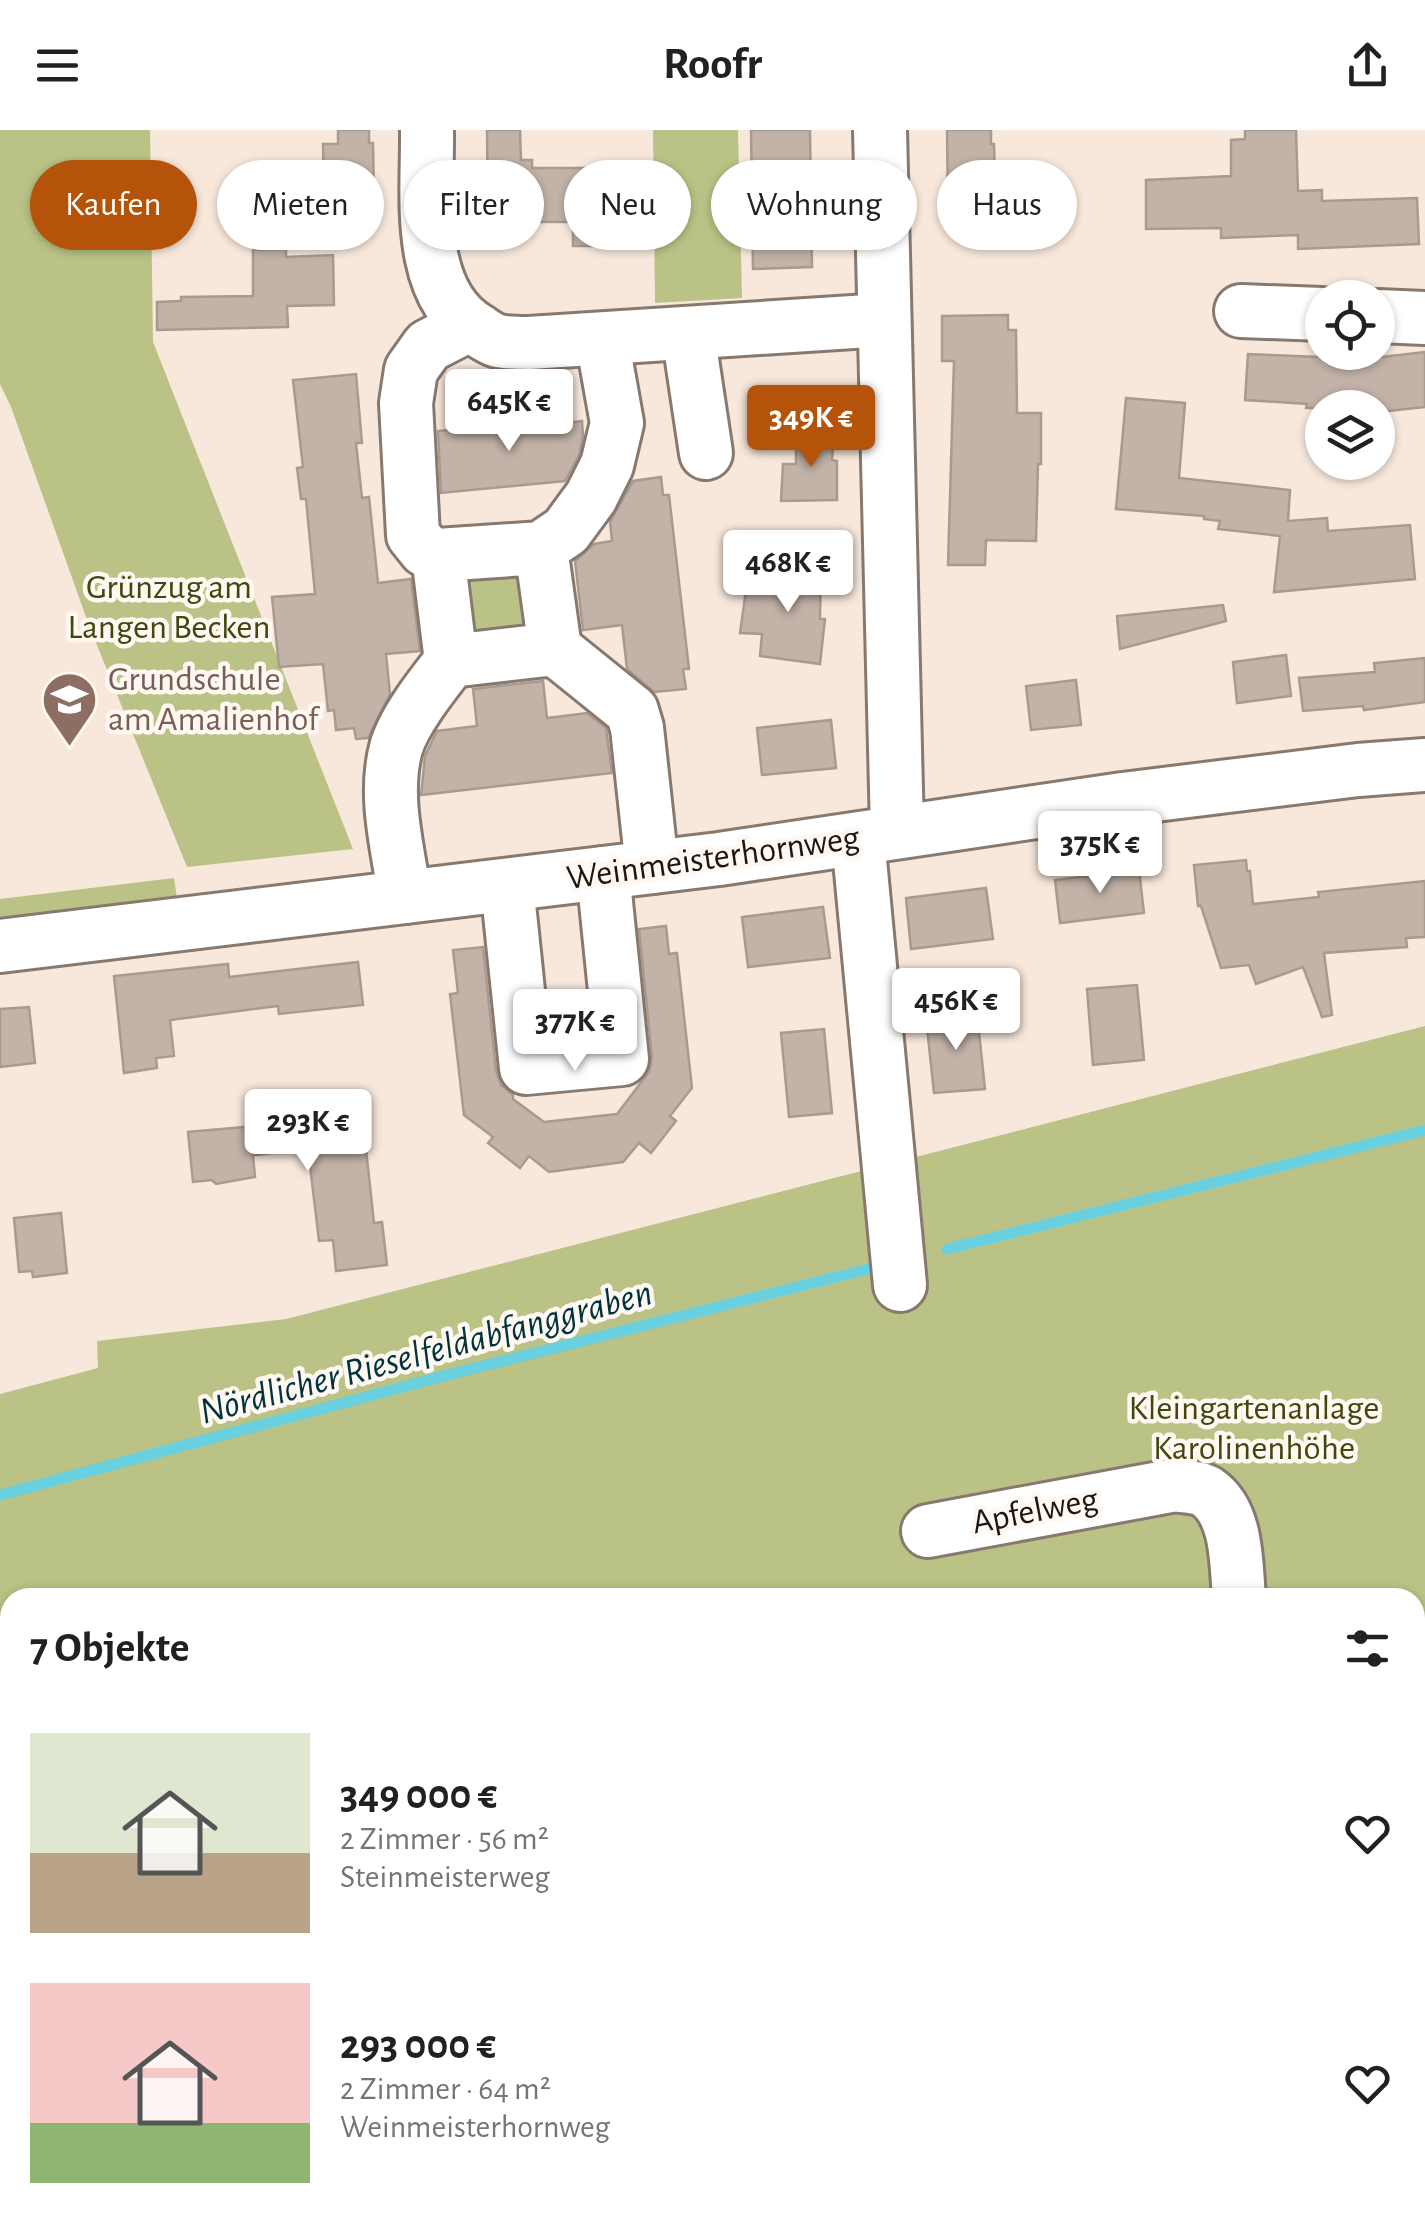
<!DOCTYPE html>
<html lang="de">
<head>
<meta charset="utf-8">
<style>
	:root { --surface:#fff; --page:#f2f2f2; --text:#202124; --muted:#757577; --accent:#b45309 }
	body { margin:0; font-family:"Alegreya Sans",sans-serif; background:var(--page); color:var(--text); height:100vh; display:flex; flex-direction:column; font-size:38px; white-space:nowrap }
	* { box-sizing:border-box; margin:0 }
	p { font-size:32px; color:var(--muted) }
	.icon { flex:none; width:55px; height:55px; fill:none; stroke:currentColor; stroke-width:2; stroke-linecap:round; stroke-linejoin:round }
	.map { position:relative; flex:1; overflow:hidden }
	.side { position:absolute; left:0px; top:1458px; width:1425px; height:642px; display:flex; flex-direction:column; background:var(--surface); border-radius:30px 30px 0 0; box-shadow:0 2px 8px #0004 }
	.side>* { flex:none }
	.banner { position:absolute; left:30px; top:30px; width:1365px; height:90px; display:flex; gap:20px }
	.buttons { position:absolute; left:1305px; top:150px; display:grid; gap:20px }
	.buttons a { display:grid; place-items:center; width:90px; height:90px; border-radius:50%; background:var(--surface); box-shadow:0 2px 8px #0004; font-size:50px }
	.price { position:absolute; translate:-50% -85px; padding:0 22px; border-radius:10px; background:#fff; color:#222; font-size:32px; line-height:65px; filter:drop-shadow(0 2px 5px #0008) }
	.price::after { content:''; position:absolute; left:50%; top:60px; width:30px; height:22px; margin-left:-15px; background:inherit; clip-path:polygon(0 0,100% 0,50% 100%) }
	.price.selected { background:var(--accent); color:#fff }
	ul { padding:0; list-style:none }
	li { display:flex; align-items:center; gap:30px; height:250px; padding:0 30px }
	li span { display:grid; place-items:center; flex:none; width:280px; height:200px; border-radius:0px; color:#555 }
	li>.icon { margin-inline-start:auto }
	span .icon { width:120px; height:120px; fill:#fffc; stroke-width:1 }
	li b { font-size:42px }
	h2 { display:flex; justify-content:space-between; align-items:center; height:120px; padding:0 30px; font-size:42px }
	.pill { padding:0 35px; border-radius:45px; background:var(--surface); box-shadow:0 2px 8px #0004; font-size:35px; line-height:90px }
	.pill.selected { background:var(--accent); color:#fff }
	header { display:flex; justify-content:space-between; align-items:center; height:130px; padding:0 30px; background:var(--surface); font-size:45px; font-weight:700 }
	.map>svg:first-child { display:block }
</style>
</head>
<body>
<header><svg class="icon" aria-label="menu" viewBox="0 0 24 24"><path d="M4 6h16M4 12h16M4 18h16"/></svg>Roofr<svg class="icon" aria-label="share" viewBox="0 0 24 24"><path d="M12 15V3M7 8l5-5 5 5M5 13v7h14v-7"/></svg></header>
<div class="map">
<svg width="1425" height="2098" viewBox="0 0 1425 2098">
	<rect width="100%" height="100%" fill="#f8e8dc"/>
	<g fill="#bac285">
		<path d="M0,0H150L153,212L353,719L187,737L90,498L11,277L0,254Z"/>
		<path d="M653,0H738L742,168L655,173Z"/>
		<path d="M526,438L534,497L473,506L465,447Z"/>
		<path d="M174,748L179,782L0,805V769Z"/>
		<path d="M1425,896V2050L1415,2051V1468H10V2090H1194L1148,2098H0V1264L98,1238L97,1211L286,1189Z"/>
		<path d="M1425,2064V2098H1206L1258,2090H1415V2066Z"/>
	</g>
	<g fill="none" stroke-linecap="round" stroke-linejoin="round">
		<g stroke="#69d0df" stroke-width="11">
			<path d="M947,1119L1425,1000"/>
			<path d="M0,1365L451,1244L868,1139"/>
		</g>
	</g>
	<g fill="#c2b2a7" stroke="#a99a8f" stroke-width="2.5">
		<path d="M338,0H369V13H373L374,67H324L323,14H338Z"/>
		<path d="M487,0H520L521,30H532V38H606V116H573V92H488Z"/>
		<path d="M751,0H810L812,137L753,139Z"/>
		<path d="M947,0H991V14H994L996,82L948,83Z"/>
		<path d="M1245,0H1296L1298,61L1322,60V71L1417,68L1419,114L1298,119V105L1221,108V98L1146,99V50L1231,46V10L1245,9Z"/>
		<path d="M286,119V127L333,125L334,175L287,176L288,197L157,200V172L181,171V167L253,166V120Z"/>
		<path d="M1008,185V200H1016L1017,283H1041V334H1038L1036,411L986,410L985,435H948L954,231H942V186Z"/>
		<path d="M1425,222V277L1378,282V278H1306L1307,274L1245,270L1248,224L1346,228L1347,231Z"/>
		<path d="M356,244L362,313H356L362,368L369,367L378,453L411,449L420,521L386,524L390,564L368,608L356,609L354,598L336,600L334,580L328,581L323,534L279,537L272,467L315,464L306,369H301L297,338L303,337L293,250Z"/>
		<path d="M1126,268L1185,273L1179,348L1290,360L1288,391L1327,388L1328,401L1410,395L1415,449L1274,462L1280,406L1218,399L1220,391L1204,389V386L1116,379Z"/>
		<path d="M568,287V293L582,291L583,306L579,325L565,351L441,363L438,301Z"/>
		<path d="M796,302L834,305L832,330L837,331V370L781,371L783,334H796Z"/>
		<path d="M661,347L663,365H669L689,539H683L686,559L654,562L627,539L622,495L583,500L575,431L594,414L612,411L610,392L633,351Z"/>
		<path d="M792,431H821L820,489H825L820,534L760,526L762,504L740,503L747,453L792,451Z"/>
		<path d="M1223,475L1226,491L1120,519L1117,486Z"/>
		<path d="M1286,525L1291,566L1237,573L1233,532Z"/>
		<path d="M1425,528V572L1364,580L1363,576L1303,581L1299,548L1375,542L1374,533Z"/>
		<path d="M1076,550L1081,595L1031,600L1026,556Z"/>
		<path d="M543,551L547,588L587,583L606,598L612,643L421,665L425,626L437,601L477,596L473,559Z"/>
		<path d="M831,590L836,638L762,645L757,598Z"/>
		<path d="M1246,730L1247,741H1250L1253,774L1319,767L1318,762L1425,751V807L1406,808L1407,817L1324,823L1332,885L1322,887L1303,837L1256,854L1249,835L1221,838L1201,776H1198L1194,735Z"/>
		<path d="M1139,740L1144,783L1060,793L1055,750Z"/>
		<path d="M986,758L993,809L911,819L906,768Z"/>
		<path d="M823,777L830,828L748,837L742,787Z"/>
		<path d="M666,796L669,824L677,823L692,958L670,986L676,991L651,1023L639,1013L623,1032L549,1042L529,1026L520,1038L488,1013L493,1007L464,985L450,864L458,863L453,820L483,817L496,941L501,955L513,965V969L544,992L617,984L649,942L652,927L639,799Z"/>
		<path d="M358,832L363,875L279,884L278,876L170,890L174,926L156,928L157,938L124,943L114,846L228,834L229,847Z"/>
		<path d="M1137,855L1144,930L1093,935L1087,859Z"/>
		<path d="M29,877L35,933L0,937V879Z"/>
		<path d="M977,883L985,959L934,963L926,888Z"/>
		<path d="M824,899L832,983L789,987L781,903Z"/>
		<path d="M352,972L357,1012L365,1010L374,1093L382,1092L387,1135L336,1141L333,1110L319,1111L308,1019L253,1025L255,1047L216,1054L212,1050L193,1052L188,1002L303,992L301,977Z"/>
		<path d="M61,1083L67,1143L33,1147L32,1141L19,1142L14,1088Z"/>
	</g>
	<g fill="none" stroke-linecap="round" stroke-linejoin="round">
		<defs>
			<g id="minor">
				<path d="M427,0C428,63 414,163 478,200C484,204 491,209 498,211C508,213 519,213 529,213L884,190"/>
				<path d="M880,0L897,701"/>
				<path d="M1241,181L1322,184"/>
				<path d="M1378,186L1425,188"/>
				<path d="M469,195L428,216L411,240L406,273L413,405L425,420L438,425L541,418L566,401L591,367L607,335L617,293L602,209"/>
				<path d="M688,203L706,323"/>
				<path d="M541,418L555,519"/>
				<path d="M438,425L451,531"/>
				<path d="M858,709L900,1155"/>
				<path d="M507,755L526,938L622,929L603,743"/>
				<path d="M405,767C398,720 383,666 396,618C404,590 433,554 451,531L555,519L632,581L637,598L652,737"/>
				<path d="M0,816L719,729L1123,669L1358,640L1425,635"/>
				<path d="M928,1401L1176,1355C1185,1357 1199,1357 1207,1362C1238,1383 1236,1434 1239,1468"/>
				<path d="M1415,1632L1425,1630"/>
				<path d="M1415,2060L1425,2058"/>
				<path d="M1188,2098L1236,2090"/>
			</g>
		</defs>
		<use href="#minor" stroke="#88796f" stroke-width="58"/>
		<use href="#minor" stroke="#fff" stroke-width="52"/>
	</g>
	<defs>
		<symbol id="school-pin" viewBox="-11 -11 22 30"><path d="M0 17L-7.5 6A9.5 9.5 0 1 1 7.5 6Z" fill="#8d6e63" stroke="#fef7f2"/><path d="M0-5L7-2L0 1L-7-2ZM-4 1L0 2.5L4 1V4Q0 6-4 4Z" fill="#fff"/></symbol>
	</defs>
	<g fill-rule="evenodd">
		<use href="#school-pin" x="38" y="538" width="63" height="86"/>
	</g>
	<g text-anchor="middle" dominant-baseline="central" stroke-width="9" stroke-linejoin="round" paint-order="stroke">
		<g font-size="35" fill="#42470e" stroke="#fef7f2">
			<text x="169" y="457">Grünzug am<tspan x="169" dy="40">Langen Becken</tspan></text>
			<text x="1254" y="1278">Kleingartenanlage<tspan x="1254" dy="40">Karolinenhöhe</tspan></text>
		</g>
		<g font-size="35" fill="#785e54" stroke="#fef7f2" text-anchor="start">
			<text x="108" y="549">Grundschule<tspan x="108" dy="40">am Amalienhof</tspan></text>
		</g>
		<g font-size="35" fill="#1d1713" stroke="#fef7f2">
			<text transform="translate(713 728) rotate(-8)">Weinmeisterhornweg</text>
			<text transform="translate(1035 1381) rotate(-11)">Apfelweg</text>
		</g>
		<g font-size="38" font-style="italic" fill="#00343b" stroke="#fef7f2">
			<text transform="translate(426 1223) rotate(-15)">Nördlicher Rieselfeldabfanggraben</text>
		</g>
	</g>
</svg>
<div class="buttons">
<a><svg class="icon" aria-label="locate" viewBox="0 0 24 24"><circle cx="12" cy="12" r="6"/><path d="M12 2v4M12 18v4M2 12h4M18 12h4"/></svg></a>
<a><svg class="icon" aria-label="layers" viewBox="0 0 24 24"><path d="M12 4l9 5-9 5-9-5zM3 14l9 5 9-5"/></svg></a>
</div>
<b class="price" style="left:509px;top:324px">645K €</b>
<b class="price selected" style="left:811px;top:340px">349K €</b>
<b class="price" style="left:788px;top:485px">468K €</b>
<b class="price" style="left:1100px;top:766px">375K €</b>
<b class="price" style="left:956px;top:923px">456K €</b>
<b class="price" style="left:575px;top:944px">377K €</b>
<b class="price" style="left:308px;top:1044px">293K €</b>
<div class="banner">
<a class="pill selected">Kaufen</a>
<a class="pill">Mieten</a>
<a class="pill">Filter</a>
<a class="pill">Neu</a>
<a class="pill">Wohnung</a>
<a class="pill">Haus</a>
</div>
<section class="side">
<h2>7 Objekte<svg class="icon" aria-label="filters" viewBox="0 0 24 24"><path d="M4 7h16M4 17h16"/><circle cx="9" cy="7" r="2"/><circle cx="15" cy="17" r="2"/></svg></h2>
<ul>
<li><span style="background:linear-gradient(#dfe7d0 60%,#b9a48a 0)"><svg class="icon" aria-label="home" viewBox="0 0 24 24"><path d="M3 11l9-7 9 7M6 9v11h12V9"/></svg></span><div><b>349 000 €</b><p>2 Zimmer · 56 m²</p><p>Steinmeisterweg</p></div><svg class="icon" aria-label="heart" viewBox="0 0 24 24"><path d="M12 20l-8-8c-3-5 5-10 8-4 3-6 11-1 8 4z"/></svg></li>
<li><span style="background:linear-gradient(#f6c9c9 70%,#8fb573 0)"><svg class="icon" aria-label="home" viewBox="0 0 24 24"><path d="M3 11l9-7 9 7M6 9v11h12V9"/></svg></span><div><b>293 000 €</b><p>2 Zimmer · 64 m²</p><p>Weinmeisterhornweg</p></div><svg class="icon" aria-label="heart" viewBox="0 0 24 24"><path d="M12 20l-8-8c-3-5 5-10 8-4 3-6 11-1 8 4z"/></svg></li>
</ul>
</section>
</div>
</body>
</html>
